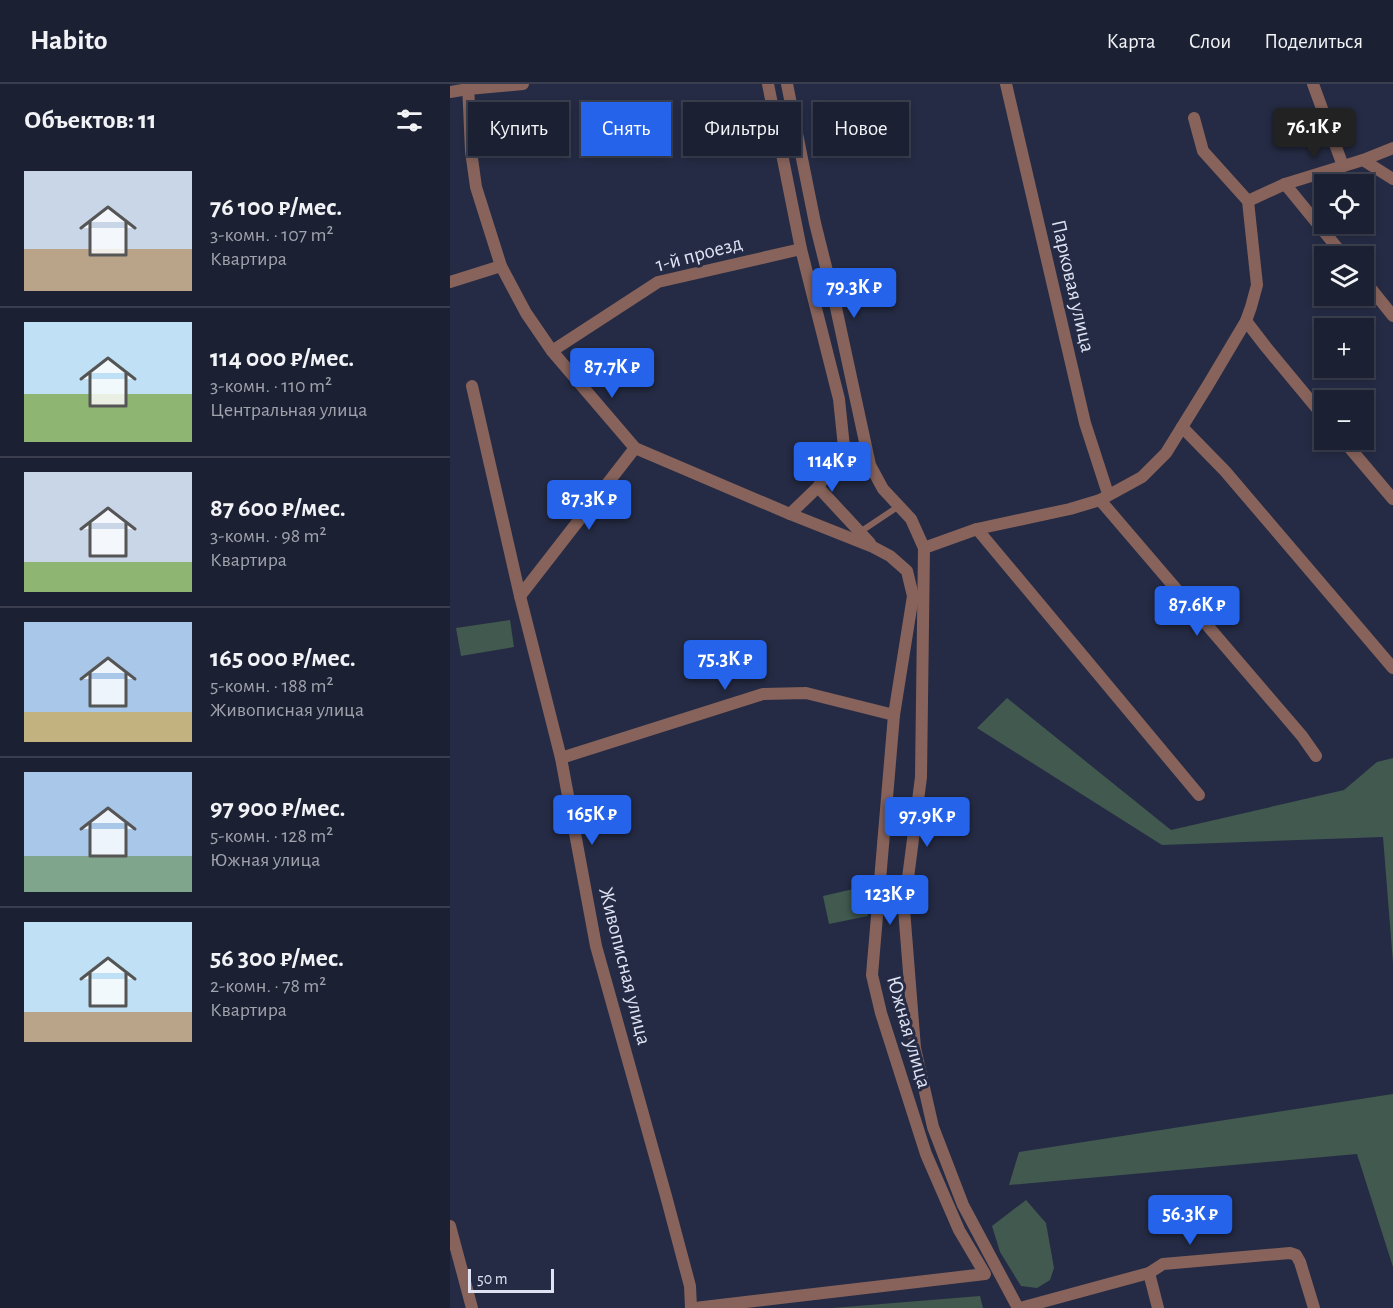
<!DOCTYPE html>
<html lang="ru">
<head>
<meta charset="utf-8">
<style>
	:root { --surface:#1c2033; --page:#25283b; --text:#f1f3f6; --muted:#a0a3ac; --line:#3a3e4e; --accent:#2563eb }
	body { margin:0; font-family:"Alegreya Sans",sans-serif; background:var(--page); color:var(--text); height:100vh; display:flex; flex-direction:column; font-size:22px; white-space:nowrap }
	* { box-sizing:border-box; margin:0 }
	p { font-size:20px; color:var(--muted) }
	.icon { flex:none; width:33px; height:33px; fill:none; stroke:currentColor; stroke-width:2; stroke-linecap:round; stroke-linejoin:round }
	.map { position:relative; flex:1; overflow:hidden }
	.details { display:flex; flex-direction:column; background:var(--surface); width:450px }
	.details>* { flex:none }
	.banner { position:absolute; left:18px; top:18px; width:570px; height:54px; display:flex; gap:12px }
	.buttons { position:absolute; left:864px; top:90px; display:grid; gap:12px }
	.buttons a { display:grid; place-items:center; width:60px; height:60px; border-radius:0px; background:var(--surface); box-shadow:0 3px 9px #0003,0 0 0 2px var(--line); font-size:30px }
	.scale { position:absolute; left:18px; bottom:15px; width:86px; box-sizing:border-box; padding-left:6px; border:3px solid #dee2f3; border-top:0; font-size:16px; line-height:21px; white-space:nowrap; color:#dee2f3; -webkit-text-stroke:4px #252b44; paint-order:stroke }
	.price { position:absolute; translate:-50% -51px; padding:0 14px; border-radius:6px; background:var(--accent); color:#fff; font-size:20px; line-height:39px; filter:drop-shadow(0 2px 3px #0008) }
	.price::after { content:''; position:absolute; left:50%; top:36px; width:18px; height:14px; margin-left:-9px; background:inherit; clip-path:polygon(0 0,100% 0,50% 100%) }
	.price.active { background:#222; color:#fff }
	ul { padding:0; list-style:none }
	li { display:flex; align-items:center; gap:18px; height:150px; padding:0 24px }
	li+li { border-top:2px solid var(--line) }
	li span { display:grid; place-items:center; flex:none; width:168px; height:120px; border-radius:0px; color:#555 }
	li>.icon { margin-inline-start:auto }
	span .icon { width:72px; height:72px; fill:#fffc; stroke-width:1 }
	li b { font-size:26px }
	h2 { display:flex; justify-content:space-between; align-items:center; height:72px; padding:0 24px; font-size:26px }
	.tag { padding:0 21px; border-radius:0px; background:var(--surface); box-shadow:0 3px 9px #0003,0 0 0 2px var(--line); font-size:21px; line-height:54px }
	.tag.active { background:var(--accent); color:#fff }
	header { display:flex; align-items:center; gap:36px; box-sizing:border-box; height:84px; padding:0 30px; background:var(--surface); border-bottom:2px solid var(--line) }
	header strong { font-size:28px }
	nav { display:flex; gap:33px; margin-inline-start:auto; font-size:21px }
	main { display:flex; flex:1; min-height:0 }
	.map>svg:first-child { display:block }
</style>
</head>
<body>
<header>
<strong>Habito</strong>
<nav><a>Карта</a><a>Слои</a><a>Поделиться</a></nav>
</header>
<main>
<section class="details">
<h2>Объектов: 11<svg class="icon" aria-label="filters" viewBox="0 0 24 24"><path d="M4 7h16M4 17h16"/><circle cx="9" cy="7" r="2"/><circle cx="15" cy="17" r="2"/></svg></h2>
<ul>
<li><span style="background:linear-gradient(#c9d6e8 65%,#b9a48a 0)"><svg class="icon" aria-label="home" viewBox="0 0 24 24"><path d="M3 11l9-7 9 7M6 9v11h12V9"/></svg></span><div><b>76 100 ₽/мес.</b><p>3-комн. · 107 m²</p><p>Квартира</p></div></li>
<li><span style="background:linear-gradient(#bfe0f5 60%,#8fb573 0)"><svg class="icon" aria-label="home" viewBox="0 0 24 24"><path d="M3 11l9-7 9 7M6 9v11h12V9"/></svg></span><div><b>114 000 ₽/мес.</b><p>3-комн. · 110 m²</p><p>Центральная улица</p></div></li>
<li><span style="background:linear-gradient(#c9d6e8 75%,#8fb573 0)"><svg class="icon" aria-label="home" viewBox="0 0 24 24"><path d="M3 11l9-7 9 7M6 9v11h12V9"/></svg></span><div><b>87 600 ₽/мес.</b><p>3-комн. · 98 m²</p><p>Квартира</p></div></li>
<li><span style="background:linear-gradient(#a9c7e8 75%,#c2b280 0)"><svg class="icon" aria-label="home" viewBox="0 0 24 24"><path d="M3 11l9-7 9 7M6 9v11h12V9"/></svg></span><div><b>165 000 ₽/мес.</b><p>5-комн. · 188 m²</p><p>Живописная улица</p></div></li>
<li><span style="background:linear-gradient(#a9c7e8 70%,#7fa58c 0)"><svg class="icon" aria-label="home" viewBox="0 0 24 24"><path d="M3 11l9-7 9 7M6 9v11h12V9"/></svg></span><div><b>97 900 ₽/мес.</b><p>5-комн. · 128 m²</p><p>Южная улица</p></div></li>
<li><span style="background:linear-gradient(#bfe0f5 75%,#b9a48a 0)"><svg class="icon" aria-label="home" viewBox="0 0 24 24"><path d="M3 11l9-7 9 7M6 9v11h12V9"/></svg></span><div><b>56 300 ₽/мес.</b><p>2-комн. · 78 m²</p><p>Квартира</p></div></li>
</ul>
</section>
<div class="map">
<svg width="943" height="1224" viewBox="0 0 943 1224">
	<rect width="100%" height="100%" fill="#252b44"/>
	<g fill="#41594e">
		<path d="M60,536L64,563L11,572L6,544Z"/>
		<path d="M557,614L721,746L894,706L927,678L943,674V879L933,753L712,761L527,644Z"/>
		<path d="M412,803L418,832L379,840L373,812Z"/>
		<path d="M943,1010V1183L907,1070L559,1101L569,1068Z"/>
		<path d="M576,1116L596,1139L604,1184L600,1196L587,1204L571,1202L550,1168L542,1142Z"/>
		<path d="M530,1212L533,1224H377H382Z"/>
	</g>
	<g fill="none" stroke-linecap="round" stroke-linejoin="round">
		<path stroke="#87635b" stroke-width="6" d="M410,448L449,422"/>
		<g stroke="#87635b" stroke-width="12">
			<path d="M18,0L21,67L26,103L51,182L76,229L102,267L185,364L340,430L423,463L440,472L457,487L463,512L444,631L422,891L431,929L476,1070L509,1146L535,1190L245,1224"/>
			<path d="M318,0L351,165L389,315L394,363L368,403L340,430"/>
			<path d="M337,0L365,139L385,219L420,381L433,405L461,435L474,464"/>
			<path d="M556,0L635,339L658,410"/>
			<path d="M863,0L893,82"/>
			<path d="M0,8L18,5L73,0"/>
			<path d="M913,76L943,95"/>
			<path d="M835,100L894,172"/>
			<path d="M798,117L835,100L913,76L943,64"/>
			<path d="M914,196L943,232"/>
			<path d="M0,198L51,182"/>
			<path d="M796,237L816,263L874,333"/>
			<path d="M102,267L208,198L351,165"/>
			<path d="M22,302L70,512L111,674L146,862L216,1112L240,1202L241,1224"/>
			<path d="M732,343L775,387L943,584"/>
			<path d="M893,356L943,415"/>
			<path d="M368,403L420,459"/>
			<path d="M650,416L852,652L866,672"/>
			<path d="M527,445L749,711"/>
			<path d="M70,512L185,364"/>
			<path d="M111,674L313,610L356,609L444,631"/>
			<path d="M0,1142L22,1224"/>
			<path d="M699,1189L708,1224"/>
			<path d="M568,1224L513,1121L483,1043L465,964L454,825L471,693L474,464L527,445L620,425L650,416L692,393L716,369L758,301L796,237L801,223L807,201L798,117L753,67L744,34"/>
			<path d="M570,1224L699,1189L713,1180L840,1169L846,1171L850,1178L864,1224"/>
		</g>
	</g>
	<g text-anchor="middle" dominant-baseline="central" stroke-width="6" stroke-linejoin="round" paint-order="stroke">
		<g font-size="21" fill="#dee2f3" stroke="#252b44">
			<text transform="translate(249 170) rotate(-15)">1-й проезд</text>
			<text transform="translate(623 202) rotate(77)">Парковая улица</text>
			<text transform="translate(175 882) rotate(76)">Живописная улица</text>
			<text transform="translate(459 948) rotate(74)">Южная улица</text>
		</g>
	</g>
</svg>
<div class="buttons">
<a><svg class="icon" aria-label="locate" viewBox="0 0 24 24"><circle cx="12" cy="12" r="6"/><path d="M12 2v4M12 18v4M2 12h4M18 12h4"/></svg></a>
<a><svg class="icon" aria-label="layers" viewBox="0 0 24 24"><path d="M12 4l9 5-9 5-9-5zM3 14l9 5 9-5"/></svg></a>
<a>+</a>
<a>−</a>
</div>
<div class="scale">50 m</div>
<b class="price active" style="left:864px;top:75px">76.1K ₽</b>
<b class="price" style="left:404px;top:235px">79.3K ₽</b>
<b class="price" style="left:162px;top:315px">87.7K ₽</b>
<b class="price" style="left:382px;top:409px">114K ₽</b>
<b class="price" style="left:139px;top:447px">87.3K ₽</b>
<b class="price" style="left:747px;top:553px">87.6K ₽</b>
<b class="price" style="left:275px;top:607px">75.3K ₽</b>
<b class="price" style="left:142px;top:762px">165K ₽</b>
<b class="price" style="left:477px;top:764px">97.9K ₽</b>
<b class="price" style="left:440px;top:842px">123K ₽</b>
<b class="price" style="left:740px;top:1162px">56.3K ₽</b>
<div class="banner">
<a class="tag">Купить</a>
<a class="tag active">Снять</a>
<a class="tag">Фильтры</a>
<a class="tag">Новое</a>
</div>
</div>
</main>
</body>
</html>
